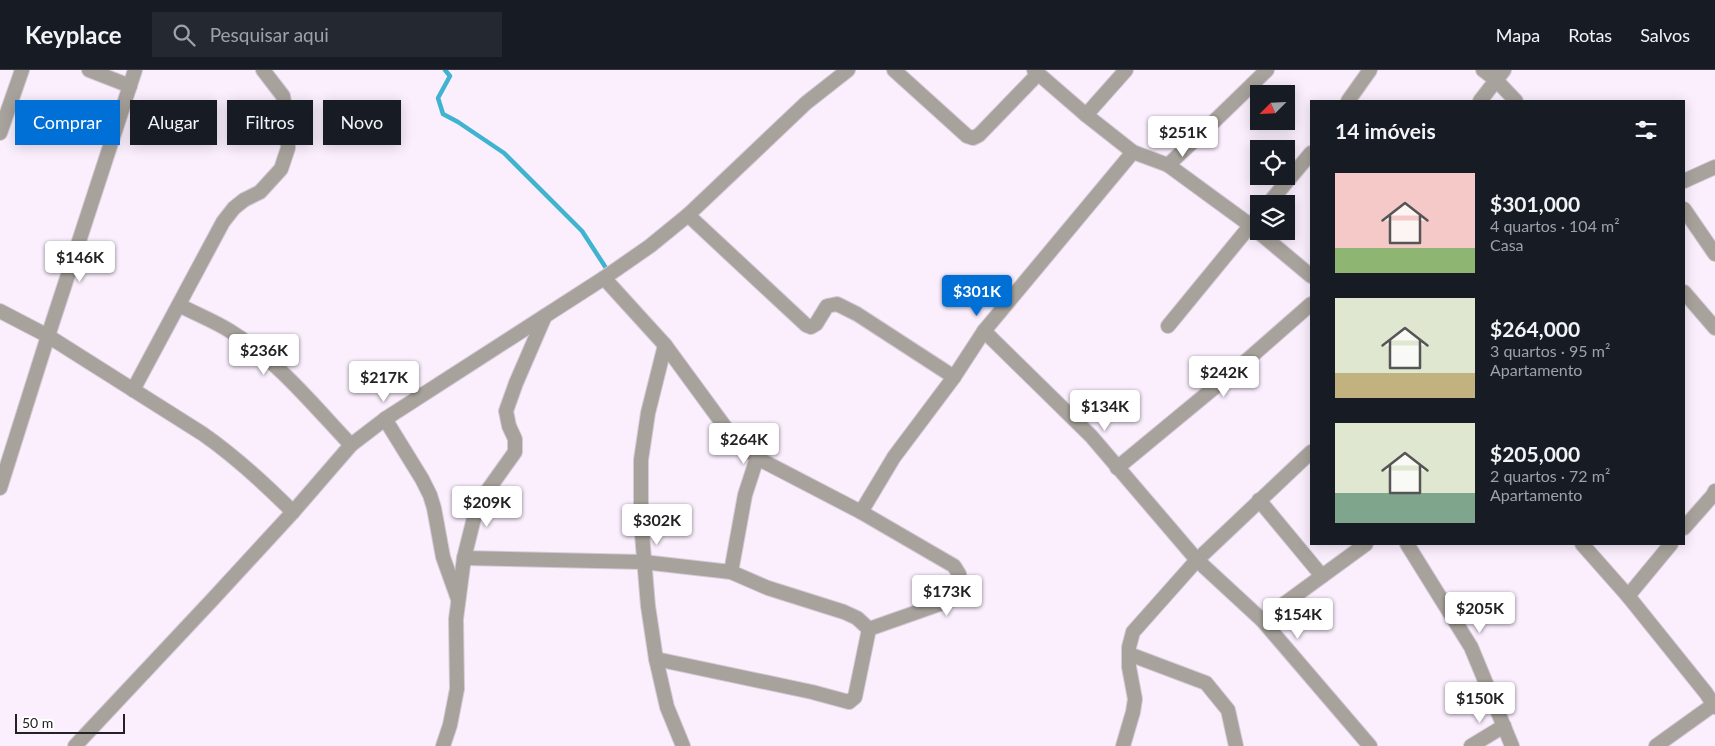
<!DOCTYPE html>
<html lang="pt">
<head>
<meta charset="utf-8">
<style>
	:root { --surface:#171b24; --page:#242831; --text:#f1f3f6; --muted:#9ea1a6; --line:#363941; --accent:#006fd6 }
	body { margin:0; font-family:Lato,sans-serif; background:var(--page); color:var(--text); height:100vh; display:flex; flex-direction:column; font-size:19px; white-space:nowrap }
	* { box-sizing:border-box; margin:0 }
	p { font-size:16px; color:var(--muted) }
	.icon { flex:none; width:28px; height:28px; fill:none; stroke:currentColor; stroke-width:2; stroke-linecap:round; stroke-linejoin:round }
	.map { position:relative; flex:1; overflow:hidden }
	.sheet { position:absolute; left:1310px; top:30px; width:375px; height:445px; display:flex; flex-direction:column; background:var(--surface); border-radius:0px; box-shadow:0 2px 12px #0003 }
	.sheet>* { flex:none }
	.top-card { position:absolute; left:15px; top:30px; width:475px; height:45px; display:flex; gap:10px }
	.needle { width:32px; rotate:246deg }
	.fabs { position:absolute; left:1250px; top:15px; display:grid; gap:10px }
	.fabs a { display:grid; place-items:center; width:45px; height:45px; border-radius:0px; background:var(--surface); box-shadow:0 2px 12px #0003; font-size:25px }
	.scale { position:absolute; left:15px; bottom:12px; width:110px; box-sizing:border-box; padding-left:5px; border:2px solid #252026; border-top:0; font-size:14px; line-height:18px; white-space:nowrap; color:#252026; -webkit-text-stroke:4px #fff; paint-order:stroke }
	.price { position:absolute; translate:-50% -42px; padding:0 11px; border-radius:5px; background:#fff; color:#222; font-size:16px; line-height:32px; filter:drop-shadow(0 1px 2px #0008) }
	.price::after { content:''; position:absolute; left:50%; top:30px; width:15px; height:11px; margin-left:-8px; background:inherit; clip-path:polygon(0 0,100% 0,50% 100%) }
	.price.active { background:var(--accent); color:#fff }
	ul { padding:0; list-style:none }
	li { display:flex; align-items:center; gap:15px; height:125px; padding:0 25px }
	li span { display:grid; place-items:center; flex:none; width:140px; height:100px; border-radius:0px; color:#555 }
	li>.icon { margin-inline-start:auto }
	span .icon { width:60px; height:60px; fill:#fffc; stroke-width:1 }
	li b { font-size:21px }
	h2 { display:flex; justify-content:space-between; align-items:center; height:60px; padding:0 25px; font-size:21px }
	.pill { padding:0 18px; border-radius:0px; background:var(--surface); box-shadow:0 2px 12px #0003; font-size:18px; line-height:45px }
	.pill.active { background:var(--accent); color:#fff }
	header { display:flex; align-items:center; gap:30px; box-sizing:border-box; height:70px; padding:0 25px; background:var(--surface); border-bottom:1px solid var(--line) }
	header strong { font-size:24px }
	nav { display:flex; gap:28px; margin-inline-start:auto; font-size:18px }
	.search { width:350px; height:45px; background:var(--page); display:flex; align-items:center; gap:12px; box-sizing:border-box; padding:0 18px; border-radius:0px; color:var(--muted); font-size:19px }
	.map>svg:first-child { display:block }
</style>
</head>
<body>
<header>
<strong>Keyplace</strong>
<div class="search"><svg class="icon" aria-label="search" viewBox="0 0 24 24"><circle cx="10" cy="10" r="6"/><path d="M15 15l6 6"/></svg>Pesquisar aqui</div>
<nav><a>Mapa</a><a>Rotas</a><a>Salvos</a></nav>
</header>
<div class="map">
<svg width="1715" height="676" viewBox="0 0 1715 676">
	<rect width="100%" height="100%" fill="#fbeffe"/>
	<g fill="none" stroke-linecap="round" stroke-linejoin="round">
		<path stroke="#3fb3cf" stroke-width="4.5" d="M445,0L450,6L438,28L443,44L458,52L504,83L582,161L606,198"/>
		<defs>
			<g id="minor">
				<path d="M89,0L130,16"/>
				<path d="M894,0L967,66L973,68L979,65L1038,4"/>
				<path d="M1034,0L1086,45L1133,82L1168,95L1250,155L1311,206"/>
				<path d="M1483,0L1496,10L1516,31"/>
				<path d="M1348,31L1370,0"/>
				<path d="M1480,31L1504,0"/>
				<path d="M1086,45L1126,0"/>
				<path d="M0,63L22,0"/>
				<path d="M1168,95C1202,64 1234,32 1267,0"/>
				<path d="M1684,111L1715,97"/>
				<path d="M1268,134L1311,83"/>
				<path d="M1684,139L1715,184"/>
				<path d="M688,145L806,255L811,257L816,254L827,236L837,234L857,244L954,307"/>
				<path d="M604,208L665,275L728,361L757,388L861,442L954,496L959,504L962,521L957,528L869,559"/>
				<path d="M1684,222L1715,258"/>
				<path d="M179,235C196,244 214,251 230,261C277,290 314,336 351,375"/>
				<path d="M0,241L48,266L203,364C236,387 265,414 293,442"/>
				<path d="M1168,256L1259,145"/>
				<path d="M984,261L1091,366L1197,490L1262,550L1370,676"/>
				<path d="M665,275L648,343L641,390V452L648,536L656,589L667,637L683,676"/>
				<path d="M133,320L223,152L234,138L244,130L260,122L281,99L288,78L287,50L283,26L263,0"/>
				<path d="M385,349L422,409L430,425L434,438L443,487L458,529"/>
				<path d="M1117,398L1238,298L1311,234"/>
				<path d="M0,418L48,266L135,0"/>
				<path d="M1259,430L1322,506"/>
				<path d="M861,442L894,387L954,307L984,261L1133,82"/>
				<path d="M1684,458L1713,425L1715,421"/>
				<path d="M1407,474L1471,577L1512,676"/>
				<path d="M1582,474L1628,526L1706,623L1715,637"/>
				<path d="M464,488L643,492L731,502L768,518L844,542L857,548L869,559"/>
				<path d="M731,502L745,425L757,388"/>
				<path d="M1628,526L1671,474"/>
				<path d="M1262,550L1366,474"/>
				<path d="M1129,584L1206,613L1228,640L1236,676"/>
				<path d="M656,589L812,622L849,632L855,627L869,559"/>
				<path d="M75,676L212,530L293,442L351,375L385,349L604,208L650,176L688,145L806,33L848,0"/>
				<path d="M443,676L450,655L457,619L456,549L464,488L475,444L485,424L515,382V369L509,356L506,341L516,313L545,246"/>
				<path d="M1123,676L1133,642L1135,629L1129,597V577L1133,562L1197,490L1311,382"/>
				<path d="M1471,676L1504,656"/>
				<path d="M1656,676L1713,635"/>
			</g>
		</defs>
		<use href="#minor" stroke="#d4cad7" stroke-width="16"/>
		<use href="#minor" stroke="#a7a29b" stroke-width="14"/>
	</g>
</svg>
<div class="fabs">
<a><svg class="needle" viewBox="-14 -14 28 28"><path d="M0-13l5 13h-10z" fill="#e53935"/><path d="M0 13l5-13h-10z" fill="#9ea1a6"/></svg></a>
<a><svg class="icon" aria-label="locate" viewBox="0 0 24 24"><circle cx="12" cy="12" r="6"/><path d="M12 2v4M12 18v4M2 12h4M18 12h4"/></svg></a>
<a><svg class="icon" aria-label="layers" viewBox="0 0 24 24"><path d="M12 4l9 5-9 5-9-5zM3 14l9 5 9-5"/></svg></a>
</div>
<div class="scale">50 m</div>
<b class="price" style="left:1183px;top:88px">$251K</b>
<b class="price" style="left:80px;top:213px">$146K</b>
<b class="price active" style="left:977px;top:247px">$301K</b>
<b class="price" style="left:264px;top:306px">$236K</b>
<b class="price" style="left:1224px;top:328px">$242K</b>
<b class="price" style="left:384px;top:333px">$217K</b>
<b class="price" style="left:1105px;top:362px">$134K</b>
<b class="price" style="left:744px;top:395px">$264K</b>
<b class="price" style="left:487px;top:458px">$209K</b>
<b class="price" style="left:657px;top:476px">$302K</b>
<b class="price" style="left:947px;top:547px">$173K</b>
<b class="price" style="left:1480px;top:564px">$205K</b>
<b class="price" style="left:1298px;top:570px">$154K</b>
<b class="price" style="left:1480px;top:654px">$150K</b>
<div class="top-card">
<a class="pill active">Comprar</a>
<a class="pill">Alugar</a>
<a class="pill">Filtros</a>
<a class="pill">Novo</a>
</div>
<section class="sheet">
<h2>14 imóveis<svg class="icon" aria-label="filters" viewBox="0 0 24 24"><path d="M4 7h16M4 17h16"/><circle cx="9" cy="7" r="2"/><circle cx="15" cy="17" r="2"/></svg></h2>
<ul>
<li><span style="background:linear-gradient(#f6c9c9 75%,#8fb573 0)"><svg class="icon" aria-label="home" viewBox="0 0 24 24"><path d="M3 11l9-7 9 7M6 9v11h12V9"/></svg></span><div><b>$301,000</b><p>4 quartos · 104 m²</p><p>Casa</p></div></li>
<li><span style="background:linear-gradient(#dfe7d0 75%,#c2b280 0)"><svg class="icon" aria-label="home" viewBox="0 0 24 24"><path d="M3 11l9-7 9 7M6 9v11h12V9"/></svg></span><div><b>$264,000</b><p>3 quartos · 95 m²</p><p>Apartamento</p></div></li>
<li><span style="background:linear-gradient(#dfe7d0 70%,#7fa58c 0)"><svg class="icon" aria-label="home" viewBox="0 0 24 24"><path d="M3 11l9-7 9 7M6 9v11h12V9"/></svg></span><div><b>$205,000</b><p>2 quartos · 72 m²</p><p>Apartamento</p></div></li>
</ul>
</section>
</div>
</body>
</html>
